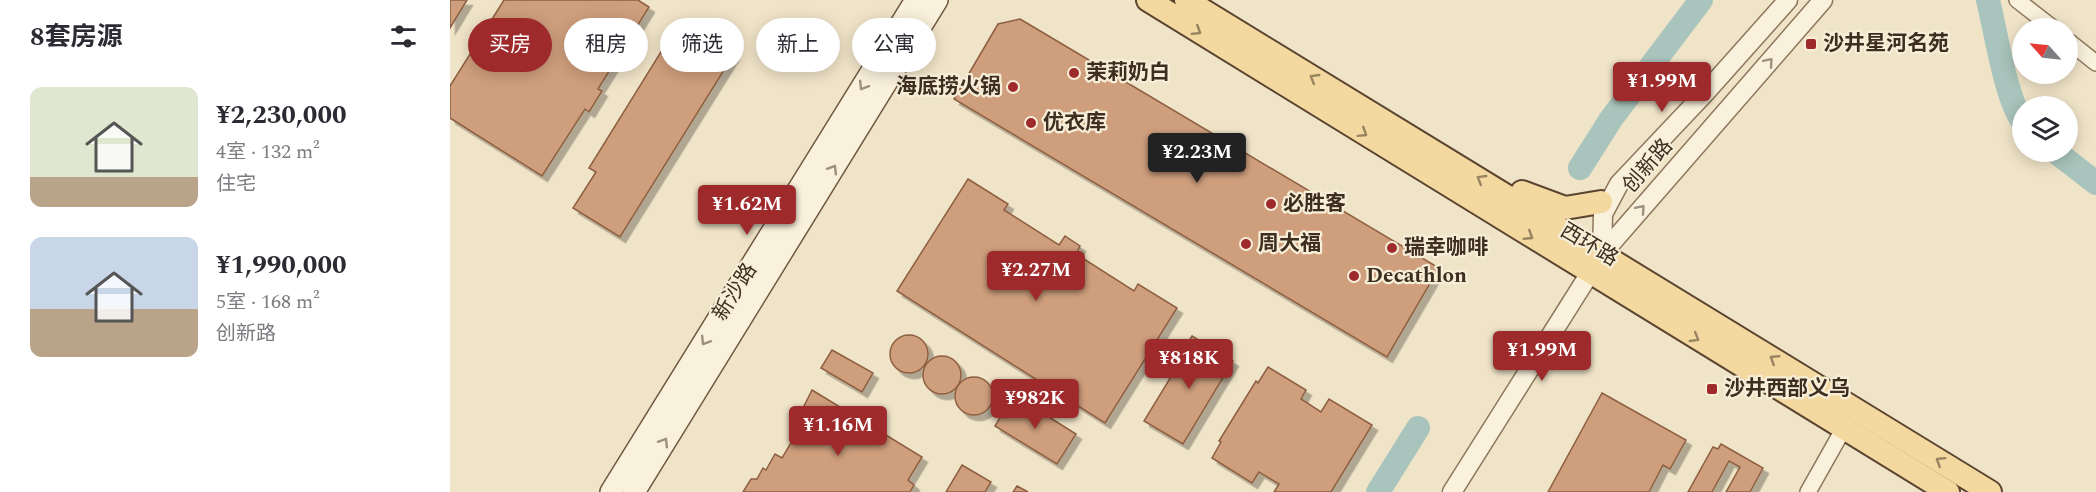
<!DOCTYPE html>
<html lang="zh">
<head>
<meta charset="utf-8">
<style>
	:root { --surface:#fff; --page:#f7f7f7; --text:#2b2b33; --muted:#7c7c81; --accent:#9e2a2b }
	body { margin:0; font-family:Spectral,"Noto Sans SC",serif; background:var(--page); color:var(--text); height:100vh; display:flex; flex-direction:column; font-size:22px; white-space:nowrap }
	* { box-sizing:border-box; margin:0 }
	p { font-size:20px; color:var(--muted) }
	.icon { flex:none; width:33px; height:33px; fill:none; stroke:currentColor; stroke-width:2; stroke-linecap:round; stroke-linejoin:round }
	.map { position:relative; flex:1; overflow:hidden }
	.sheet { display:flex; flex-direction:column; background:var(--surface); width:450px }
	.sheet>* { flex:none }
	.hud { position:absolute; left:18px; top:18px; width:570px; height:54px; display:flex; gap:12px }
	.needle { width:39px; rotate:297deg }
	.tools { position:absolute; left:1562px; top:18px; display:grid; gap:12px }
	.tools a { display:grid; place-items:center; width:66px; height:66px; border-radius:50%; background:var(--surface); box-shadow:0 3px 15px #0003; font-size:30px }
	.price { position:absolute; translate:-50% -51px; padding:0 14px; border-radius:6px; background:var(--accent); color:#fff; font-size:20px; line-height:39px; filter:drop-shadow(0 2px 3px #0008) }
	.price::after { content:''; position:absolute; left:50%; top:36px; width:18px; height:14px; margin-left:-9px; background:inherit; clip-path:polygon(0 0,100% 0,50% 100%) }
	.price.active { background:#222; color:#fff }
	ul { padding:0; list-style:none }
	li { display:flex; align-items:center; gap:18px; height:150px; padding:0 30px }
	li span { display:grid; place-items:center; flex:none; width:168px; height:120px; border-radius:12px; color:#555 }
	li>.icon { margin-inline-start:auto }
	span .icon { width:72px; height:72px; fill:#fffc; stroke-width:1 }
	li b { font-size:26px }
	h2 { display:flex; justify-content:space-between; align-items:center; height:72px; padding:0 30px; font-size:26px }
	.tag { padding:0 21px; border-radius:27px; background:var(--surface); box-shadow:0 3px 15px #0003; font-size:21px; line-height:54px }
	.tag.active { background:var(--accent); color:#fff }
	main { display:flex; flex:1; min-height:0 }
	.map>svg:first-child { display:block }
</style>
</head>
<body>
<main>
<section class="sheet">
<h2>8套房源<svg class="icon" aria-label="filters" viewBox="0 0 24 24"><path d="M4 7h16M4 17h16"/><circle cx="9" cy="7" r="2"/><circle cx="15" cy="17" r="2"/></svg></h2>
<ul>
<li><span style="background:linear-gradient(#dfe7d0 75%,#b9a48a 0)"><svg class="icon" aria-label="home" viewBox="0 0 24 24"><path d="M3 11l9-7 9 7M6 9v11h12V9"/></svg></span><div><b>¥2,230,000</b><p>4室 · 132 m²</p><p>住宅</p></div></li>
<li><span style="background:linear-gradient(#c9d6e8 60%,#b9a48a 0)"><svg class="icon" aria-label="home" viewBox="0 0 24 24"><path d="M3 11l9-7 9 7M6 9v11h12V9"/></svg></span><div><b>¥1,990,000</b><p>5室 · 168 m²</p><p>创新路</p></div></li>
</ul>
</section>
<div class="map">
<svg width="1646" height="492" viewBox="0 0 1646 492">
	<defs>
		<filter id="shadow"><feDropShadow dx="5.5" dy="5.5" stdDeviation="0" flood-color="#0004"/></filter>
	</defs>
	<rect width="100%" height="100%" fill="#f0e4c8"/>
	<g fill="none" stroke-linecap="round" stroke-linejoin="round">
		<g stroke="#a9c4bc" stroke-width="24">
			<path d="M1538,0C1545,28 1556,99 1572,120"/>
			<path d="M1606,152L1646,183"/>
			<path d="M1130,168L1161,119L1251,0"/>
			<path d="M928,492L968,428"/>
		</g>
	</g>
	<g fill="#cf9f7d" stroke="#8d5f41" stroke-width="1.5" filter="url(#shadow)">
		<path d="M0,0H17L0,28Z"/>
		<path d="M54,0H188L199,7L148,89L152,91L139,112L135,109L92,176L0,118V86Z"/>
		<path d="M570,19L989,268L937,357L504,99L548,24Z"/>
		<path d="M237,24L284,54L170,237L123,208L146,172L139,168L222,34L228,38Z"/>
		<path d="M518,179L558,204L554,210L609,245L615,236L630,246L626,254L684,291L688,284L727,308L655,423L447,291Z"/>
		<circle cx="459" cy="354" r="19"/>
		<path d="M742,336L783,361L733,444L694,421L727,367L724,365Z"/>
		<path d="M382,350L423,373L412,392L371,368Z"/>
		<circle cx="492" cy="375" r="19"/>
		<path d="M818,367L856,390L851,399L871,412L879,399L922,425L881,492H824L829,484L809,472L802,483L762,458L771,442L769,441L806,381L808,383Z"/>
		<circle cx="524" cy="396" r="19"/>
		<path d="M362,390L472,457L458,480L464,485L460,492H293L301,479H307L313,468L316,470L325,454L332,458L353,423V408Z"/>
		<path d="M1152,393L1236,440L1220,469L1213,465L1199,492H1098Z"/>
		<path d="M564,395L626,434L607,464L545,426Z"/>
		<path d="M1271,444L1313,468L1300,492H1276L1290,467L1279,461L1262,492H1238L1263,447L1268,449Z"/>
		<path d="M512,465L541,482L535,492H496Z"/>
		<path d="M567,486L578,492H563Z"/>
	</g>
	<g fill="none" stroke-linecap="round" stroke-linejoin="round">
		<defs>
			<g id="minor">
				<path d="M1567,0L1603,28"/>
				<path d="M1617,40L1646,63"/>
				<path d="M1358,492L1394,428"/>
			</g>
			<g id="tertiary">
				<path d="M1152,254L1153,214L1169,184L1256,92L1338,0"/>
				<path d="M1002,492L1152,254L1373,0"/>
			</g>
			<g id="secondary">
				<path d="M161,492L466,0"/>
				<path d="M184,492L487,0"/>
			</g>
			<g id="primary">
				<path d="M698,0L1498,492"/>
				<path d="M736,0L1540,492"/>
				<path d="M1072,192L1115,208L1151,202"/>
			</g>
		</defs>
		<use href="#minor" stroke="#8d765c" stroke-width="18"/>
		<use href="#tertiary" stroke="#8d765c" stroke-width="21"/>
		<use href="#secondary" stroke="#6f573f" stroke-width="24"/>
		<use href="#primary" stroke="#5b4430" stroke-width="26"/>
		<use href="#minor" stroke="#faf1dc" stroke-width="15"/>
		<use href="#tertiary" stroke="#faf1dc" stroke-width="18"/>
		<use href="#secondary" stroke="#faf1dc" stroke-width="21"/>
		<use href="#primary" stroke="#f3d9a0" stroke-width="22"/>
	</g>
	<defs><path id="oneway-chevron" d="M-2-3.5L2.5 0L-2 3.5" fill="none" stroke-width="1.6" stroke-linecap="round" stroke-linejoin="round" transform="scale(1.5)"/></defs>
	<g stroke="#988460">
		<use href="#oneway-chevron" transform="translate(747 31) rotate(32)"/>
		<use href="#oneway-chevron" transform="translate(864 78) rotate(-149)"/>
		<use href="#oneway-chevron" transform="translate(913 133) rotate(32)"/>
		<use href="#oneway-chevron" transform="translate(1031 179) rotate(-149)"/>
		<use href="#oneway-chevron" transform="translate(1079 236) rotate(32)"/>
		<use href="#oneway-chevron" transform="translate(1245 338) rotate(31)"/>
		<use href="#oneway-chevron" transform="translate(1324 359) rotate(-148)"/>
		<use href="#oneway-chevron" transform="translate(1490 461) rotate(-148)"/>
	</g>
	<g stroke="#9c907e">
		<use href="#oneway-chevron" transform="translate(1319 62) rotate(-49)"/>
		<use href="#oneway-chevron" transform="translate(413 86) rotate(122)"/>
		<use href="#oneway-chevron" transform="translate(383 169) rotate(-58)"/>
		<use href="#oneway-chevron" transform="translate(1191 209) rotate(-49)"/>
		<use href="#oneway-chevron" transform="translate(255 341) rotate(122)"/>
		<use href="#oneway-chevron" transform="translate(214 442) rotate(-58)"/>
	</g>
	<g fill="#9e2a2b" stroke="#f7eed8" stroke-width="2">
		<rect x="1355" y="38" width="12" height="12" rx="3"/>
		<circle cx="624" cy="73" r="6"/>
		<circle cx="563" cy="87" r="6"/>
		<circle cx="581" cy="123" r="6"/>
		<circle cx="821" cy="204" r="6"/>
		<circle cx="796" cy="244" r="6"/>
		<circle cx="942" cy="248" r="6"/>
		<circle cx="904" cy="276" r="6"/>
		<rect x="1256" y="383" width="12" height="12" rx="3"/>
	</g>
	<g text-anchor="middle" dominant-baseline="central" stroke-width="4.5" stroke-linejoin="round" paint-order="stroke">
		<g font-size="21" font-weight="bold" fill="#3d2e20" stroke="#f7eed8" text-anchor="start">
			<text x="1373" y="44">沙井星河名苑</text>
			<text x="636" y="73">茉莉奶白</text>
			<text x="551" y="87" text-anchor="end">海底捞火锅</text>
			<text x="593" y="123">优衣库</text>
			<text x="833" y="204">必胜客</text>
			<text x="808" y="244">周大福</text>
			<text x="954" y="248">瑞幸咖啡</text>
			<text x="916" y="276">Decathlon</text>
			<text x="1274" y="389">沙井西部义乌</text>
		</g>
		<g font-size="21" fill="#3d2e20" stroke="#f7eed8">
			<text transform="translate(1198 166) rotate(-49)">创新路</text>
			<text transform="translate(1139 245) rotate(31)">西环路</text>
			<text transform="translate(285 292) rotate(-58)">新沙路</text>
		</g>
	</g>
</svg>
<div class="tools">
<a><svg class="needle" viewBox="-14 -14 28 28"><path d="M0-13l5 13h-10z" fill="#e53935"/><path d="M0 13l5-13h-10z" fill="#7c7c81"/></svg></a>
<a><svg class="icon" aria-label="layers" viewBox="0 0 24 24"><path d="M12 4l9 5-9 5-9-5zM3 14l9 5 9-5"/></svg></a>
</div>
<b class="price" style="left:1212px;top:113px">¥1.99M</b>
<b class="price active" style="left:747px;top:184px">¥2.23M</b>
<b class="price" style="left:297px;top:236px">¥1.62M</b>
<b class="price" style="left:586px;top:302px">¥2.27M</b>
<b class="price" style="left:1092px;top:382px">¥1.99M</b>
<b class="price" style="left:739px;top:390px">¥818K</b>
<b class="price" style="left:585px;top:430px">¥982K</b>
<b class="price" style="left:388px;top:457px">¥1.16M</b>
<div class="hud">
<a class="tag active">买房</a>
<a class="tag">租房</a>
<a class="tag">筛选</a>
<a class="tag">新上</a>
<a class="tag">公寓</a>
</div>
</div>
</main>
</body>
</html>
